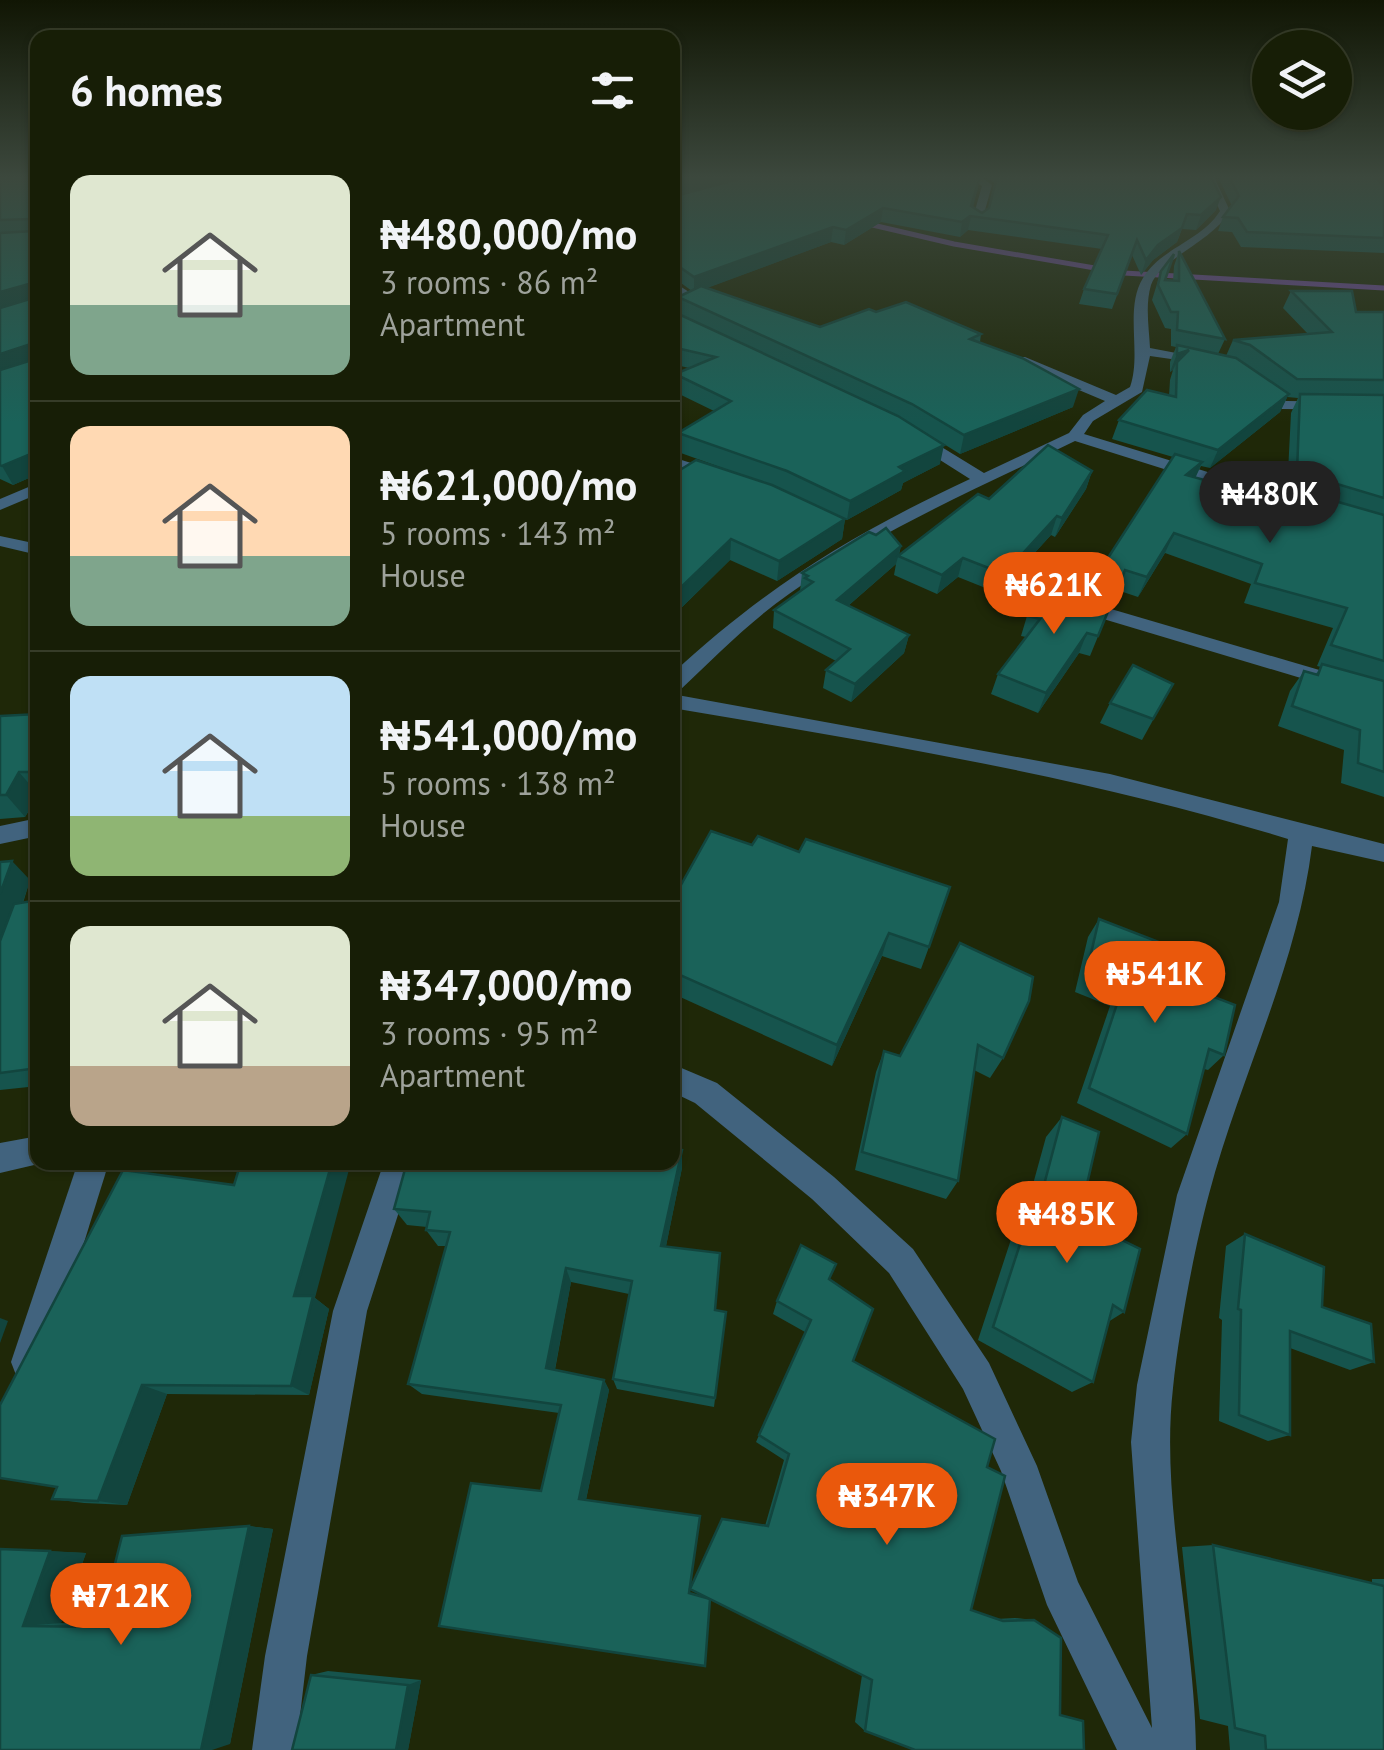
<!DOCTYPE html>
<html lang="en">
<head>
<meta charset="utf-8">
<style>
	:root { --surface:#171e06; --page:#202710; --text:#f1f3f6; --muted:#9ea29b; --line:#363c28; --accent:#ea580c }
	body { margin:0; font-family:"PT Sans",sans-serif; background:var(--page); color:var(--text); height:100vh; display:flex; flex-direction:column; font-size:38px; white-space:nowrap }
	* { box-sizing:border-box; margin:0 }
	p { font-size:32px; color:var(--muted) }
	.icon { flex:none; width:55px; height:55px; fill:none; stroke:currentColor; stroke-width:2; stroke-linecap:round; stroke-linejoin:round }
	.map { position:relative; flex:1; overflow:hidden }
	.drawer { position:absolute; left:30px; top:30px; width:650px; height:1140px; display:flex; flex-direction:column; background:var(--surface); border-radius:20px; box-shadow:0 2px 8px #0004,0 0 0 2px var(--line) }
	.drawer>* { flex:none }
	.controls { position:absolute; left:1252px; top:30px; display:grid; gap:20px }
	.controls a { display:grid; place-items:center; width:100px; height:100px; border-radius:50%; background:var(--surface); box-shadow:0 2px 8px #0004,0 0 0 2px var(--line); font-size:50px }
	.price { position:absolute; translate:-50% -85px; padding:0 22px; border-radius:35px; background:var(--accent); color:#fff; font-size:32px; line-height:65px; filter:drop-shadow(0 2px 5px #0008) }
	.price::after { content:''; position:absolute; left:50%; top:60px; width:30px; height:22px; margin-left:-15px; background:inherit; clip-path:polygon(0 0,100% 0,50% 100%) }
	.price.on { background:#222; color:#fff }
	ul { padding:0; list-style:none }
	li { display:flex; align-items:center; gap:30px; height:250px; padding:0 40px }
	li+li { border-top:2px solid var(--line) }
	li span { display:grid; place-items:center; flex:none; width:280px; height:200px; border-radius:20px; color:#555 }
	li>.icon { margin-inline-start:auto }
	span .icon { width:120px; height:120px; fill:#fffc; stroke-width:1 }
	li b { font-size:42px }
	h2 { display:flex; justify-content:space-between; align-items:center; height:120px; padding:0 40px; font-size:42px }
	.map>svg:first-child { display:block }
</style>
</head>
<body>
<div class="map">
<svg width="1384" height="1750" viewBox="0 0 1384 1750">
	<rect width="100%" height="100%" fill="#1f2808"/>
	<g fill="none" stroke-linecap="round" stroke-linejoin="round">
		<path stroke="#6f499b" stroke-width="5" d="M864,223L954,244L1124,273L1384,288"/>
		<g fill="#41637e" fill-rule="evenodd">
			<path d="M969,177H981L992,185L982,221L977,224L972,221L982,186Z"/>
			<path d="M1204,177H1214L1230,211C1212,242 1160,259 1151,285C1145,305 1149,328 1150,348L1213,360L1206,364L1150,356L1142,392L1093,421L1084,434L1309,503V511H1297L1075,441C978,488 878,531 789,594C749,622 715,657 679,691L672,693V674C767,586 854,533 970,479L910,441V435H922L984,473L1069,433L1083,415L1105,401L1015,363V357H1025L1116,395L1130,387C1142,353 1124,309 1143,278C1161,248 1201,241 1220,211Z"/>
			<path d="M672,281L689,292L672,306Z"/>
			<path d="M1253,384H1263L1286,401L1384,402V410L1282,409L1253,390Z"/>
			<path d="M672,457L723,473L725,476L717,481L672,467Z"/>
			<path d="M38,483V494L0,510V499Z"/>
			<path d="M0,536L38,544V555L0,546Z"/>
			<path d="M1077,599L1384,689V703L1070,609L1067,605Z"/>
			<path d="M672,694L1110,774L1384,844V862L1312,846C1297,967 1240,1077 1209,1194C1194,1250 1179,1330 1173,1388C1160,1502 1195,1632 1196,1750H1117L1047,1605L1001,1471L963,1389L889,1273L812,1199L695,1103L672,1092V1064L717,1083L834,1177L913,1249L989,1363L1037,1466L1078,1582L1152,1728L1131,1442L1137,1385L1177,1195L1279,902L1288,839C1088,777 879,743 672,708Z"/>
			<path d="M38,818V836L0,844V826Z"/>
			<path d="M38,1136V1162H47L0,1173V1143Z"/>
			<path d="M78,1162H109L47,1362L42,1375L29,1380L16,1375L11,1362Z"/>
			<path d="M384,1162H415L367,1311L307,1656L296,1750H252L265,1656L333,1311Z"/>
		</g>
	</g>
	<g fill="#16544d" fill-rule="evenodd">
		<path d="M0,177H38V474L13,485L0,479Z"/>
		<path d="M672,177L978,188L972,207L982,213L989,208L995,183L986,177H1211L1216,210L1196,230L1182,229L1177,242L1153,260L1141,275L1132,255L1112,309L1079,304L1084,289L1102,249L968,230L960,237L881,222L844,245L831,242L706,288L820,327L876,312L981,334L980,342L1073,407L960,454L908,422L940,464L903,483L901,490L847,520L845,519L842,539L777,581L730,560L672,617V475L756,480L678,452V433L714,411L675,392V374L689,368L672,364V311L678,314V297L692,291L674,278L672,279ZM776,487L786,491L842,518Z"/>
		<path d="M1218,177H1374L1384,186V253L1241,247L1232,232L1218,231L1223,217L1232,206Z"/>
		<path d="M1179,251L1225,339L1218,354L1226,356L1233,340L1308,334L1283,308L1291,291L1356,312H1384V797L1341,783L1344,750L1278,726L1290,691L1304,671L1315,675L1321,667L1317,666L1333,628L1244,603L1251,584L1165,553L1138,597L1117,590L1090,656L1079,653L1038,713L991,694L998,674L1026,637L1021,636L1027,616L1087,598L1095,578L1173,457L1112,439L1119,420L1169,396L1170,380L1173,370L1170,372V362L1176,347L1171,346V329L1165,328L1152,300L1161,271L1165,280L1173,281L1174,266ZM1287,397L1298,398L1291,413L1287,492L1294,494L1289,503L1195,478L1201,466L1210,468L1280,412Z"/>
		<path d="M1092,471L1086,489L1055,537L1051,535L998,593L958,577L937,594L894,575L896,564L848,606L909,635L904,653L851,702L823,688L826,670L836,661L773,628L774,610L800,591L802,573L901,546L899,555L989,499Z"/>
		<path d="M1173,684L1142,740L1100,723L1110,703Z"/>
		<path d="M38,714V796L25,817L0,819V716Z"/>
		<path d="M711,831L929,947L921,969L882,956L832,1066L678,996L672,1006V901Z"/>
		<path d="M0,862L30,880L23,903L38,900V1086L0,1090Z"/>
		<path d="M1099,919L1188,987L1224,1055L1208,1070L1204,1069L1187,1134L1171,1148L1077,1103L1110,1006L1075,992L1088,937Z"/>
		<path d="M960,943L1003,1058L990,1078L974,1070L958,1181L946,1199L855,1170L876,1072L884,1051L900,1056Z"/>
		<path d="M1062,1117L1079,1219L1124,1312L1108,1322L1093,1382L1072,1392L978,1340L1019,1215L1027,1206L1046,1137Z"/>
		<path d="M682,1168L666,1246L715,1310L726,1312L714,1407L617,1389L613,1379L629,1294L571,1282L555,1370L604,1380L609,1390L586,1500L690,1593L708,1598L765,1526L784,1460L756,1442L805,1332L773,1314L777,1301L829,1279L853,1361L987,1467L971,1610L996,1619L1015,1618L1034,1620L865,1731L855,1722L862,1675L709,1599L705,1666L541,1491L559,1413L422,1394L408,1384L446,1246H438L426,1230L427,1227L407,1225L394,1209Z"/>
		<path d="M1245,1234L1322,1307L1374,1362L1350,1370L1290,1348V1435L1268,1441L1219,1421L1222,1320L1219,1318L1226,1246Z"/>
		<path d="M315,1298L329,1309L309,1395L167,1394L127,1505L84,1503L52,1499L57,1487L0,1405Z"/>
		<path d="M249,1526L273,1529L230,1744L0,1750V1549L86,1553L61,1623L100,1624Z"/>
		<path d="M1213,1545L1372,1583V1579H1384V1750H1230L1228,1726L1200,1719L1182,1547Z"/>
		<path d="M328,1671L421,1680L408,1750H292L311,1675Z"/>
	</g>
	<g fill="#12453e">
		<path d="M698,177H748L672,197V183Z"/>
		<path d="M980,177L968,230L960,237L962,222Z"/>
		<path d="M1221,197L1216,210L1196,230L1201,215Z"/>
		<path d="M883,208L881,222L844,245L846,230Z"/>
		<path d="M833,227L831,242L694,293V277Z"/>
		<path d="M1182,228L1177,242L1153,260L1141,275L1146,260L1158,245Z"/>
		<path d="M29,284L37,300L0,311V292Z"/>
		<path d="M28,345L37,362L0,374V354Z"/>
		<path d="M1189,350L1177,362L1173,370L1170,372L1177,354Z"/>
		<path d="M1079,389L1073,407L960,454L964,435Z"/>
		<path d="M1289,394L1280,412L1210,468L1218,450Z"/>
		<path d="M944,445L940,464L903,483L901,490L847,520L850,501L899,467Z"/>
		<path d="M38,451V474L13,485L2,466Z"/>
		<path d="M1202,462L1194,481L1186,475Z"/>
		<path d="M1092,471L1086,489L1055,537L1062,518Z"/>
		<path d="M1057,516L1051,535L998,593L1004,574Z"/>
		<path d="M845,519L842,539L777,581L779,561Z"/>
		<path d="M1174,533L1165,553L1138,597L1147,577Z"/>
		<path d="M731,539L730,560L672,617V596Z"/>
		<path d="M901,546L896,564L834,618L837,600Z"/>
		<path d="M963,558L958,577L937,594L942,575Z"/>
		<path d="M1087,633L1079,653L1038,713L1046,693Z"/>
		<path d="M909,635L904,653L851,702L855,684Z"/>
		<path d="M19,772L38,794L25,817L6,795Z"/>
		<path d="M12,861L30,880L7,950L0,943V894Z"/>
		<path d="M889,933L882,956L832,1066L837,1045Z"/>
		<path d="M678,974V996L673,1006V984Z"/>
		<path d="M682,1150V1168L663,1261L661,1246Z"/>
		<path d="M332,1162H351L315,1298L329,1309L309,1395L291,1386L294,1296Z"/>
		<path d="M566,1268L571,1282L553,1379L546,1368Z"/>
		<path d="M0,1318L8,1321L0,1343Z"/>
		<path d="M604,1380L609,1390L585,1504L579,1499Z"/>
		<path d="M142,1385L167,1394L127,1505L98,1501Z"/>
		<path d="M249,1526L273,1529L230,1744L212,1750H201Z"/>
		<path d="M50,1551L86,1553L61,1623L23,1626Z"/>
		<path d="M421,1680L408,1750H396L408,1685Z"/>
	</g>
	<g fill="#1a6259" stroke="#12453e" stroke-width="2.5">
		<path d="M0,177H38V451L2,466L0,465V370L32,360L33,349L28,345L0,354V308L33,298V288L29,284L0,292V233L33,231L31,219L0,220Z"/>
		<path d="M672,177H698L672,183Z"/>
		<path d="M746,177H980L971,206L982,213L989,208L997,177H1211L1221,197L1201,215L1187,214L1182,228L1158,245L1146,260L1137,240L1117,294L1084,289L1108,235L970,216L962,222L883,208L846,230L833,227L694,277L674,263L672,264V197Z"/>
		<path d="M1229,177H1374L1384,186V238L1247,232L1238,218L1223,217L1239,196Z"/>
		<path d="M1179,251L1225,339L1177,330L1178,312H1171L1158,285L1161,271L1174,254L1165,280L1179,281Z"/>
		<path d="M701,286L820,327L869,309L876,312L906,302L981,334L970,339L1022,358L1079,389L964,435L912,404L678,297Z"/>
		<path d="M1291,291H1352L1356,312H1384V380L1297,379L1250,345L1233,340L1332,332Z"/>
		<path d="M672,311L898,416L944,445L899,467L905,471L850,501L787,471L678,433L731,401L675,374L716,357L672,347Z"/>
		<path d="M1177,345L1236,358L1289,394L1218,450L1119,420L1147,390L1176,397L1177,362L1189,350L1177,354Z"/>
		<path d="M1300,394L1384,395V498L1297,472Z"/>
		<path d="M1048,445L1092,471L1062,518L1057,516L1004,574L963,558L942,575L898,556L978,494L989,499Z"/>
		<path d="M1175,454L1202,462L1186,475L1296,505V490L1384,515V661L1331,645L1347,608L1255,583L1262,564L1174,533L1147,577L1125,570L1119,585L1095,578Z"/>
		<path d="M696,460L772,485L845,519L779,561L731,539L672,596V475Z"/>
		<path d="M886,528L901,546L837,600L909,635L855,684L826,670L850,649L774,610L813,582L805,578L808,576L802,573L869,532L876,535Z"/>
		<path d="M1042,587L1111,604L1098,636L1087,633L1046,693L998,674L1040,619L1027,616Z"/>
		<path d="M1322,664L1384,681V772L1358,763L1360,730L1292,706L1304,671L1318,675Z"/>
		<path d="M1133,665L1173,684L1153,719L1110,703Z"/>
		<path d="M38,714V772H19L6,795H0V716Z"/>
		<path d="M711,831L752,845L758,836L799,852L806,839L950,887L929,947L889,933L837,1045L678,974L672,984V901Z"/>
		<path d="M12,861L0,894V862Z"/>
		<path d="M38,900V1068L0,1073V941L14,904Z"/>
		<path d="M1099,919L1195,956L1188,987L1235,1005L1224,1055L1209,1049L1187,1134L1089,1088L1122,989L1086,975Z"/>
		<path d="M960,943L1033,977L1029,1001L1003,1058L978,1045L958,1181L862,1152L884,1051L900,1056Z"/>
		<path d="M1062,1117L1099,1132L1079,1219L1140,1249L1124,1312L1113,1305L1093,1382L993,1327L1035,1198L1040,1200Z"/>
		<path d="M672,1148L682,1150L661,1246L720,1253L715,1310L726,1312L715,1398L613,1379L632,1281L566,1268L546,1368L604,1380L579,1499L700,1516L689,1593L710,1599L705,1666L439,1626L471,1483L541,1491L561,1405L408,1384L450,1232L426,1230L430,1212L394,1209L407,1162H672Z"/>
		<path d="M241,1162H332L294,1296H313L291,1386L142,1385L98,1501L52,1499L57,1487L0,1478V1405L123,1170L234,1185Z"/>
		<path d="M1245,1234L1324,1267L1322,1307L1371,1324L1374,1362L1290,1331V1435L1239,1415L1241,1310L1238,1309Z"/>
		<path d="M801,1245L836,1264L829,1279L873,1309L853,1361L995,1439L987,1467L1005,1476L971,1610L1003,1621L1034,1620L1061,1638L1060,1715L1083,1721L1084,1750H915L865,1731L872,1680L690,1589L722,1519L768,1526L789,1454L759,1435L811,1320L777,1301Z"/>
		<path d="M249,1526L201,1750H0V1549L50,1551L23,1626L99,1627L122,1536Z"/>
		<path d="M1213,1545L1384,1586V1750H1266L1265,1736L1235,1728Z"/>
		<path d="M311,1675L408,1685L396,1750H292Z"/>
	</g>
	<linearGradient id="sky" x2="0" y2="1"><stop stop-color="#111604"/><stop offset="0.42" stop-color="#3c483d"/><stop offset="1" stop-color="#3c483d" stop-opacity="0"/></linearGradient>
	<rect width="1384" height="422" fill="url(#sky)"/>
</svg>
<div class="controls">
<a><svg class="icon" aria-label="layers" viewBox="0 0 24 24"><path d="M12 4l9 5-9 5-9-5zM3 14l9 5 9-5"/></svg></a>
</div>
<b class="price on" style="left:1270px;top:546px">₦480K</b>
<b class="price" style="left:1054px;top:637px">₦621K</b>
<b class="price" style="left:1155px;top:1026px">₦541K</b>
<b class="price" style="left:1067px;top:1266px">₦485K</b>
<b class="price" style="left:887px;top:1548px">₦347K</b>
<b class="price" style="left:121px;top:1648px">₦712K</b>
<section class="drawer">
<h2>6 homes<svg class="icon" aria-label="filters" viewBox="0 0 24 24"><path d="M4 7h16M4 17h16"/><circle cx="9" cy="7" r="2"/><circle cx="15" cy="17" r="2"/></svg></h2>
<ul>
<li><span style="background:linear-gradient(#dfe7d0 65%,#7fa58c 0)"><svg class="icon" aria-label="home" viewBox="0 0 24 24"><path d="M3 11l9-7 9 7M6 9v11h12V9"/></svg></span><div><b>₦480,000/mo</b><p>3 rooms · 86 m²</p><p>Apartment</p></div></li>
<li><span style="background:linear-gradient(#ffd9b3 65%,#7fa58c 0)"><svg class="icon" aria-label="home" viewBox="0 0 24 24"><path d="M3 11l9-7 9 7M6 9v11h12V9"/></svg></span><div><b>₦621,000/mo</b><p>5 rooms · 143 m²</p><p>House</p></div></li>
<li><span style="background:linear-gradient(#bfe0f5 70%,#8fb573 0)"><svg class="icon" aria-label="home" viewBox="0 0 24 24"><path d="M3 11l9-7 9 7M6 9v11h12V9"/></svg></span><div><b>₦541,000/mo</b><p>5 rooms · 138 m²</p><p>House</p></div></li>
<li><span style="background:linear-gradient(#dfe7d0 70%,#b9a48a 0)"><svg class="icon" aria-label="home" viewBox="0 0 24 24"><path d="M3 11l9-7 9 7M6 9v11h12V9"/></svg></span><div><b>₦347,000/mo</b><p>3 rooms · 95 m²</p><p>Apartment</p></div></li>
</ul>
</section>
</div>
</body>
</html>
